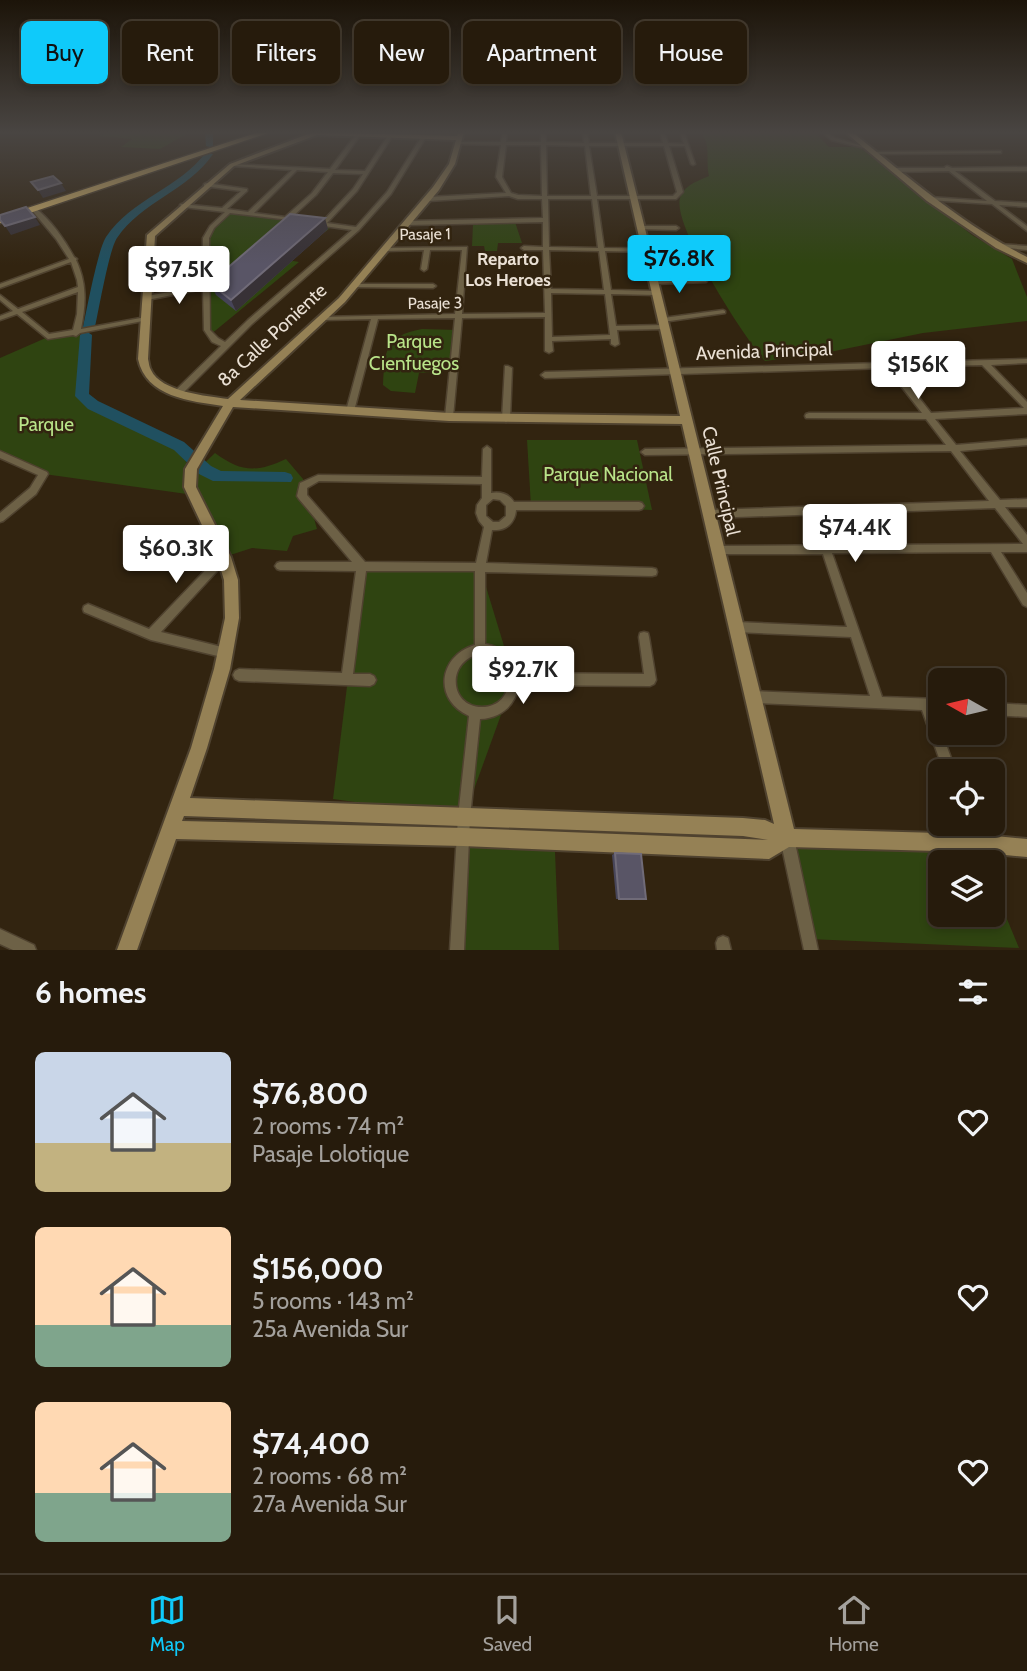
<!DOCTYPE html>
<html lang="en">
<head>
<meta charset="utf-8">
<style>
	:root { --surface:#261b0c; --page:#2e2415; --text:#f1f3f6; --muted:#a4a19d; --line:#42392d; --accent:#0fcafa }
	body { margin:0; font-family:Cabin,sans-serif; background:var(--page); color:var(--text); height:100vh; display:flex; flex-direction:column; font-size:26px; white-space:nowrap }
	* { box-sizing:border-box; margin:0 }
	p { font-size:23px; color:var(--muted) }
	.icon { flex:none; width:38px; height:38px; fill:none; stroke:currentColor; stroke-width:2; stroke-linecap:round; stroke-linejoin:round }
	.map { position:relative; height:950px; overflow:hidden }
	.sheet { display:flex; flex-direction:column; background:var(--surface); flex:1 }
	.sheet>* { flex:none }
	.hud { position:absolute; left:21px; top:21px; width:985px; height:63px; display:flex; gap:14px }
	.needle { width:46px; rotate:278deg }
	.buttons { position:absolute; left:928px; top:668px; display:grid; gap:14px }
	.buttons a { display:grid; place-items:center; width:77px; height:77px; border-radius:10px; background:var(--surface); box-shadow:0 4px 10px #0003,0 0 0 2px var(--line); font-size:35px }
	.price { position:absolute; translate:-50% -60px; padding:0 16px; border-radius:7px; background:#fff; color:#222; font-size:23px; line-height:46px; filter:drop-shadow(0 2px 4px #0008) }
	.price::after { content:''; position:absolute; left:50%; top:42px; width:21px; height:16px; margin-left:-10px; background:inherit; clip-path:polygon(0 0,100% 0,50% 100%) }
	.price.selected { background:var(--accent); color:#111 }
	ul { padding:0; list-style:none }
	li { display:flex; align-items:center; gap:21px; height:175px; padding:0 35px }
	li span { display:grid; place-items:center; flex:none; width:196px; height:140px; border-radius:10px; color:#555 }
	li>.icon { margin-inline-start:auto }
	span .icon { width:84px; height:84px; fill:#fffc; stroke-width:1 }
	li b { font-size:30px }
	h2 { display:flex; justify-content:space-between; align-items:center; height:84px; padding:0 35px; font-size:30px }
	.chip { padding:0 24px; border-radius:10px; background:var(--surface); box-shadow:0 4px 10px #0003,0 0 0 2px var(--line); font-size:24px; line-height:63px }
	.chip.selected { background:var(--accent); color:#111 }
	.tabs { display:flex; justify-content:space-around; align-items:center; height:98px; border-top:2px solid var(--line); background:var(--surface); font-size:19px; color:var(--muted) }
	.tabs a { display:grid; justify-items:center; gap:4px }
	.tabs .selected { color:var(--accent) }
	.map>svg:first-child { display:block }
</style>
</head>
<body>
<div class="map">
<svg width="1027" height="950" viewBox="0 0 1027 950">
	<rect width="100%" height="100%" fill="#322410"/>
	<g fill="#2f4411">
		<path d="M106,132H190L160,149L121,147L132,139L100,136Z"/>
		<path d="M700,132H815L829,147H859L972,235L1012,259L1027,297V321L923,333L820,354L765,361C745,339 672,226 680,198C684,185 698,181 709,176C705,160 712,144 700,132Z"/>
		<path d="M228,212L330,228L325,232L316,231L288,260L299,262L210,335L206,238L212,227Z"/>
		<path d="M487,222H515L522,243H498L497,251H485L484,246H472L473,224Z"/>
		<path d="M422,329L457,330L453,362L434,365L433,372L419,373L415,393L391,391L383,385C385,351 384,336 422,329Z"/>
		<path d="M86,335L82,396L179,446L192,475L215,453C241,472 256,473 286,459L303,479L317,529L293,536L287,551L252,548L224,557L194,495L44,474L0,451V358L48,337Z"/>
		<path d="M527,440H637L652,510L531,506Z"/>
		<path d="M362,566L480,567L514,679L464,817L333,799Z"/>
		<path d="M463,837L535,841L555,852L559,950H455Z"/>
		<path d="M975,843L984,863H940V915H992V883L1019,948L809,939L789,849Z"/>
	</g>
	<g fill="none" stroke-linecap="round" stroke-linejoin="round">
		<g fill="#205060" fill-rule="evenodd">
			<path d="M205,132H213V148L206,146Z"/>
			<path d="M206,152L213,154C189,190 141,202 117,238C109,250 99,309 95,327L93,330H85L83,327C87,309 98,249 106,237C131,199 180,188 206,152Z"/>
			<path d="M86,331L92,335L89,394L98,401L184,442L211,466L221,471L285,472L291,474L293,478L291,482L213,481L199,474L174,450L88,409L75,396L80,335Z"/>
		</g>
		<defs>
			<g id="street">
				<path d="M503,132H507L506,142H541V132H545L546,142L584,143L583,132H587L589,143H663L660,132H664L668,143L684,144L680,132H684L695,164L693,165L691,164L685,146H669L683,192L676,199H597L604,248L691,249L694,251L691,253L605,251L611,290L657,291L660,293L657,295L611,294L616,326L665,325L668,327L665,329L617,330L619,344L615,346L611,344V339L552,341L553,351L549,353L545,351V317L462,318L453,417L449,420L445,417L455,318L378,319L354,411L350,414L347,413L346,411L371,319L323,320L321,319V317L455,314L462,250H430L427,269L424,271L421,269L424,250L385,251L382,249L383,248L467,247L462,314L545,313L543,250H524L521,248L524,246L543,247V222L408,225L405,223L408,221L543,218L542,199H518L509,196L428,201L425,199L428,197L506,193L496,177L501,145L459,144L457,143L459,142H501ZM506,145H541L542,196L518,195L511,193L502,177ZM546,145L585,146L591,196H547ZM589,146H664L677,192L673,196H597ZM548,199H592L598,248L549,247ZM549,250L599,251L604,290L551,289ZM551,293L605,294L610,335L552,337Z"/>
				<path d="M822,132H827L835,138L866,147L864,148L831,140Z"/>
				<path d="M357,133L361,134L335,170L365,171L389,134L393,135L357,191L327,223L356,227L387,192L422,136L426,137L391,194L359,230L252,324L182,394H176L175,392L176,390L221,346L212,342L204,330L203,289L147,300L144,298L147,296L203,286V238L210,226L225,212L183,207L180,205L181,204L222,208L241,191L204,186V184L206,183L247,189V191L227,209L248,212L292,170L232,166L230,165V164L330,169ZM297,170L328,172L312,193L285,217L254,213ZM333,173L363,174L353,189L322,222L317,221L314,223L317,225L352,230L248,320L225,342L218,338L210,330L209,238L214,228L230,213L298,221V219L291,218L316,195Z"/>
				<path d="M999,151H1001V153L872,154L870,153L872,152Z"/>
				<path d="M947,166L952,168L1027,167V171H955L995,201L1027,203V207L999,205L1027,226V231L992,204L928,200V198L930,197L987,201L949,171L893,172L890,170L893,168H945V167Z"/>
				<path d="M34,207C50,219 65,240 74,257L77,259L76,260C87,283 86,304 81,329L146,317L148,318V320L80,333L76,336L73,335L48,339L17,314L0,320V316L13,311L0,300V295L18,309L78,287L77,280L71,262L0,288V284L69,259L56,239L31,209ZM78,292L77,314L73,330L49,334L22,312Z"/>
				<path d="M641,226H676L679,228L676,230L639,229L638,228Z"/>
				<path d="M999,244L1027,246V250L997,247L996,246Z"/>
				<path d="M704,279L707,281L706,282L654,284L651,282L654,280Z"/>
				<path d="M354,284H433L436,286L433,288L352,287V285Z"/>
				<path d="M723,310L725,311V313L663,322L660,320L663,318Z"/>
				<path d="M1027,359V363L991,365L1027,402V414L935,419L956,445L1027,439V445L960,451L1000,500L1027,499V507H1005L1027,535V552H1001L1027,593V607L1023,605L991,552L832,553L882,697L940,699V711H934L940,726V733H942L956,772H944L922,710L753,703L749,701L747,697L749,693L753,691L870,696L851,637L736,632L732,631L731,627L732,623L736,622L847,627L823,554H718L715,553L713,550L715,547L718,546L1023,544L995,508L709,518L706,517L704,514L706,511L709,510L989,501L951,451L645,455L641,452L645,449L946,445L926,419L806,418L805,416L806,414L809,413H922L887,368L545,378L541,375L545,372ZM982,365L1024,408L931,413L895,367Z"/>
				<path d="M505,366H508L512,368L510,419L506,422L502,419Z"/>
				<path d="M487,446L491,449V493C500,491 509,494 514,502H639L642,503L644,506L642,509L639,510H516C515,523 506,531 492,530L486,563L652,568L656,569L657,572L656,575L652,576L485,572V644C503,647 513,657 519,673L644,674L639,637L640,633L644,632L648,633L649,637L656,680L654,684L650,686L519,685C515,705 502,718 480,719L470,817L464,950H450L458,817L469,716C433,700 438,656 475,645V571H366L353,674H370L374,676L376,680L374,684L370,686L239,681L235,679L233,675L235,671L239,669L342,673L356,571L280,570L277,569L275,566L277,563L280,562H352L299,499L297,496L300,483L318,475L482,477L483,449ZM319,481L482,484V498L477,505L476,513L479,521L484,527L476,563L365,562L307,495V488ZM493,499L500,500L506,506V516L499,522H493L486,516V505ZM482,654C518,658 516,707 482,707C448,707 446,658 482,654Z"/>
				<path d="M0,451L47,472L48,474L36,494L3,521L0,522V513L30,488L38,475L0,458Z"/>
				<path d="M224,553L227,554L229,557L227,560L161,632L226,648L230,649L231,653L230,657L226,658L151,640L84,612L83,609L84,606L88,604L149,629L221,554Z"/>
				<path d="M992,703L1027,705V717L992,715Z"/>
				<path d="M963,824H976L982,843L980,848L975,850L970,848Z"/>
				<path d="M787,831L792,833L794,838L818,950H804L780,838L782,833Z"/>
				<path d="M0,929L34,945L36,950H13L0,944Z"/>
				<path d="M723,936L728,938L731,950H717L716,943L718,938Z"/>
			</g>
			<g id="secondary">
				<path d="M313,132L457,136L458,132H464L455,164L439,190L345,302L240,400L449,413L680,416L615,132H621L794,829L975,834L1027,839V857L975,852L789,847L769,859L463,846L176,839L137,950H117L191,748L214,669L225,618L224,580L217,557L184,487L185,469L223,406C190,401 146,397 138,359L147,235L230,164ZM317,135L456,140L449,164L433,187L339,298L228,399C207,396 161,392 151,370C149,367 149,363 148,359L155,236L234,166ZM233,407L449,421L682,424L774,824L765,820L743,818L190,798L207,748L230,669L239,618L238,580L231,557L196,487L197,469ZM184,816L743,836L768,840L463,828L182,821Z"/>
				<path d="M845,132H852C908,177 963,225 1027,257V263L996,248L927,201Z"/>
			</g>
			<path id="highway" d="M259,132H271L0,223V217Z"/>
		</defs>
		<use href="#street" stroke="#4f422f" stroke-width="3"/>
		<use href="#secondary" stroke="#4f422f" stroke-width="4"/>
		<use href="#highway" stroke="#4f422f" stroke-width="3"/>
		<use href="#street" fill="#6d6146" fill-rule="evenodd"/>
		<use href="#secondary" fill="#958155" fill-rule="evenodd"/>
		<use href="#highway" fill="#d0b16a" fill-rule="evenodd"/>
	</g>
	<g fill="#474559">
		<path d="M328,229L236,311L216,295L210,283Z"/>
		<path d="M615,853L646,899H616L612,855Z"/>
	</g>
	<g fill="#373136">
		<path d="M61,183L66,191L43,198L38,190Z"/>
		<path d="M35,217L40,225L11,235L5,226Z"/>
		<path d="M325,218L328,229L236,311L231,300Z"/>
	</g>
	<g fill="#595566" stroke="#706b78" stroke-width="2">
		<path d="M53,176L61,183L38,190L31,182Z"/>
		<path d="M26,207L35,217L5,226L0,220V215Z"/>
		<path d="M290,214L325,218L231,300L210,283Z"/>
		<path d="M615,853L641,854L646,899H619Z"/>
	</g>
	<linearGradient id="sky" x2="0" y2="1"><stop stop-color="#1c1409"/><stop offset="0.5" stop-color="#494542"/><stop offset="1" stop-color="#494542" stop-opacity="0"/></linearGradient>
	<rect width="1027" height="265" fill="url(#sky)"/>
	<g text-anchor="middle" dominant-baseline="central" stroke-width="5" stroke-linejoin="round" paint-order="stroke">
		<g font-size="16" fill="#eae0d4" stroke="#322410">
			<text transform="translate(425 234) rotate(-1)">Pasaje 1</text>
			<text transform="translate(435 303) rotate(-1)">Pasaje 3</text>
		</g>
		<g font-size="18" font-weight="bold" fill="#eae0d4" stroke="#322410">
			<text x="508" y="259">Reparto<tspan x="508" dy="21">Los Heroes</tspan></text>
		</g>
		<g font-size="19" fill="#eae0d4" stroke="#322410">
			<text transform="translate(272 335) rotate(-43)">8a Calle Poniente</text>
			<text transform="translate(764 351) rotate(-2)">Avenida Principal</text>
			<text transform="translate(721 481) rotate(77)">Calle Principal</text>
		</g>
		<g font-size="19" fill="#b9e489" stroke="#322410">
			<text x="414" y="341">Parque<tspan x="414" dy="22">Cienfuegos</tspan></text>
			<text x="46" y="424">Parque</text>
			<text x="608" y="474">Parque Nacional</text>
		</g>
	</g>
</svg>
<div class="buttons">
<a><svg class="needle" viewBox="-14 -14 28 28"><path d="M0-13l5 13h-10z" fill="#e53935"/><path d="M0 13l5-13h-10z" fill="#a4a19d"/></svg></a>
<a><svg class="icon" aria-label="locate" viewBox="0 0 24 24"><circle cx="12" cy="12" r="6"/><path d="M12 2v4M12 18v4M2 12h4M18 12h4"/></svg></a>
<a><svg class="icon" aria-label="layers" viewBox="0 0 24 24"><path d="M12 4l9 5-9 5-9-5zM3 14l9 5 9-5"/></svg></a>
</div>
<b class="price selected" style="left:679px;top:295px">$76.8K</b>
<b class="price" style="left:179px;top:306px">$97.5K</b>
<b class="price" style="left:918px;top:401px">$156K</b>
<b class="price" style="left:855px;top:564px">$74.4K</b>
<b class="price" style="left:176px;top:585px">$60.3K</b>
<b class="price" style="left:523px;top:706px">$92.7K</b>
<div class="hud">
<a class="chip selected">Buy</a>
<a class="chip">Rent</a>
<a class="chip">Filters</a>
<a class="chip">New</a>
<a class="chip">Apartment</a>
<a class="chip">House</a>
</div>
</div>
<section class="sheet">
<h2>6 homes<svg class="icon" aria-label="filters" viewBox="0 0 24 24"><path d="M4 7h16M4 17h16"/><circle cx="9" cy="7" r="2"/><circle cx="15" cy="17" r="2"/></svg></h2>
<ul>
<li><span style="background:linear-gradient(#c9d6e8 65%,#c2b280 0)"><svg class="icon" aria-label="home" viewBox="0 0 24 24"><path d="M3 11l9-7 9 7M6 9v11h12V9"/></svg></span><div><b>$76,800</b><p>2 rooms · 74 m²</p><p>Pasaje Lolotique</p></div><svg class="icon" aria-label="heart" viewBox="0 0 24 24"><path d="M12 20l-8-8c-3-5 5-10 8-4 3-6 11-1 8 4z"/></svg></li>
<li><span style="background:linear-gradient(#ffd9b3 70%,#7fa58c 0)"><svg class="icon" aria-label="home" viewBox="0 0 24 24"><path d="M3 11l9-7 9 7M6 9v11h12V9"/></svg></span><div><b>$156,000</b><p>5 rooms · 143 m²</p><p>25a Avenida Sur</p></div><svg class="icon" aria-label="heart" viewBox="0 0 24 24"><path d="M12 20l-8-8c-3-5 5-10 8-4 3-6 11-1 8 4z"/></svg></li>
<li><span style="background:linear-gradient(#ffd9b3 65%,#7fa58c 0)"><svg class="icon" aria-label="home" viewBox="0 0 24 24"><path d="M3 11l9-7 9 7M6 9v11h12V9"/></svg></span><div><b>$74,400</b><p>2 rooms · 68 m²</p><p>27a Avenida Sur</p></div><svg class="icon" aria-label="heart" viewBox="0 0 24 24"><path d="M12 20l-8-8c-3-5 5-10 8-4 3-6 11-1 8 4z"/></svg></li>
</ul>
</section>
<nav class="tabs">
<a class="selected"><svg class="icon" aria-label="map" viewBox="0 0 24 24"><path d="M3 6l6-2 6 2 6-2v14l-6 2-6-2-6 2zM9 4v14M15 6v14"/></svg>Map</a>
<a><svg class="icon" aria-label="saved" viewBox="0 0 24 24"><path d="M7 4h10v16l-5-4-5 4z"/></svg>Saved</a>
<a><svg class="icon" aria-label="home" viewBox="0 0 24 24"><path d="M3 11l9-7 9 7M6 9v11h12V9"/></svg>Home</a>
</nav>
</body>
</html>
